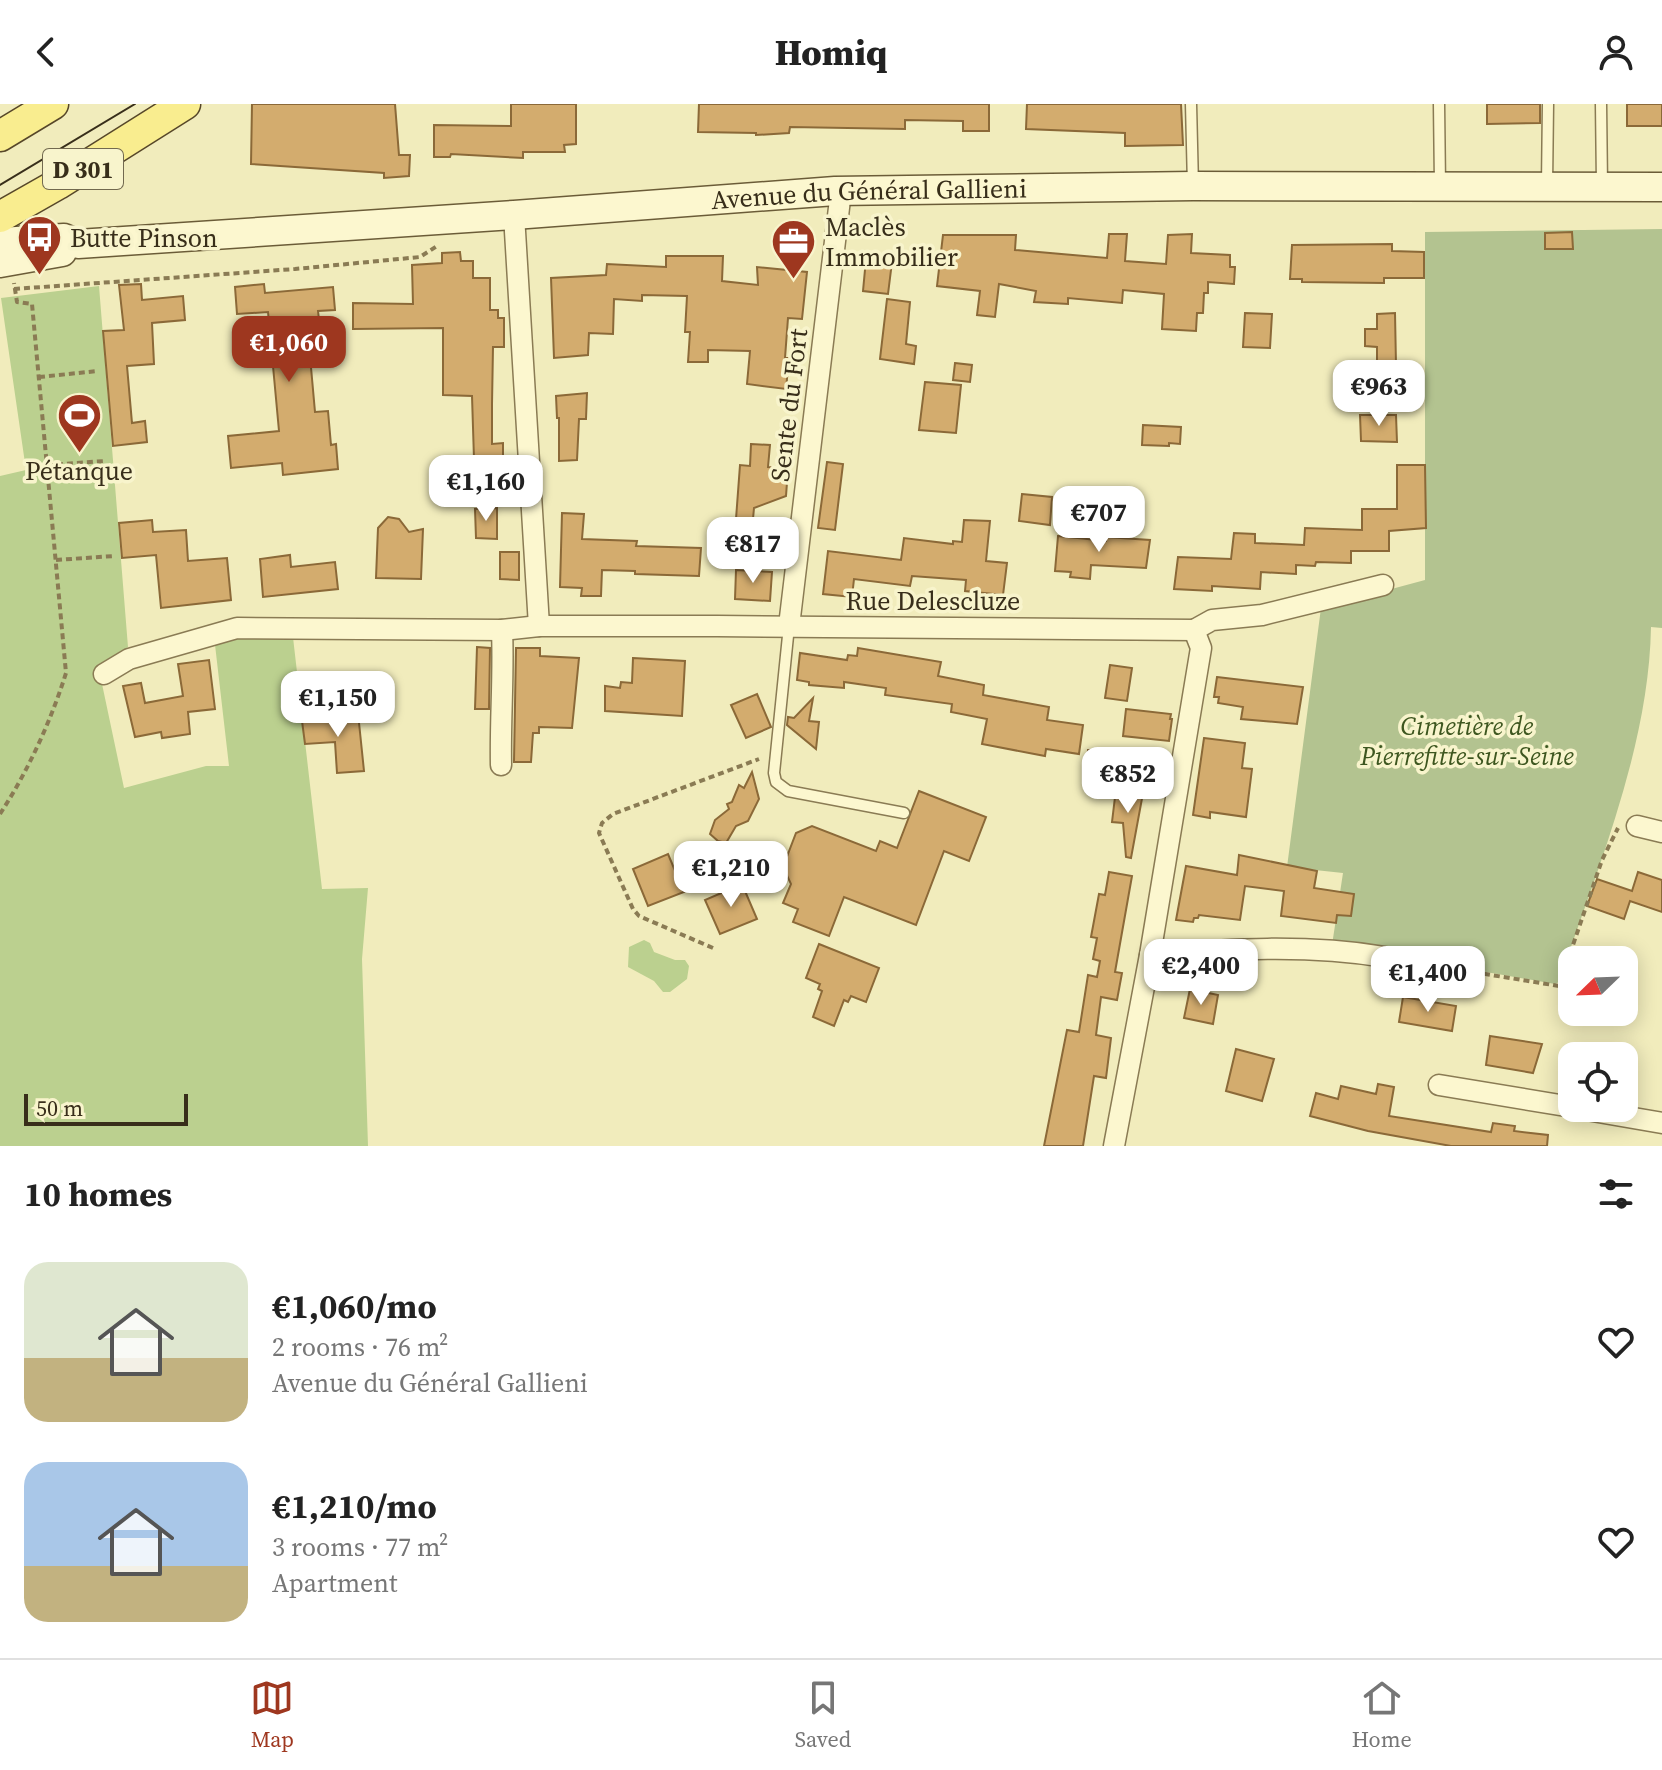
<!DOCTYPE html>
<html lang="en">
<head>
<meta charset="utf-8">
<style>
	:root { --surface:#fff; --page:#f6f6f6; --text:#222; --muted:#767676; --line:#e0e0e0; --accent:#9e371f }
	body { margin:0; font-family:"Source Serif 4",serif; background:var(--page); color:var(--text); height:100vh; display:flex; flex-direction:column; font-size:30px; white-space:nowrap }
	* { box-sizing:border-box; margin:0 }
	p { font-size:26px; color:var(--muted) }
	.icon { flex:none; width:44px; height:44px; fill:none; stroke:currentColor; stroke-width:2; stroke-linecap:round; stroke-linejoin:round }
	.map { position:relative; height:1042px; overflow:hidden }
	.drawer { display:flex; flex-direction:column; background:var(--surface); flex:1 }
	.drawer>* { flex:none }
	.needle { width:52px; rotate:247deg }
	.fabs { position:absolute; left:1558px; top:842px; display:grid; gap:16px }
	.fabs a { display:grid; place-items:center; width:80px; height:80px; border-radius:16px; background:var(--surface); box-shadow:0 4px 20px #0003; font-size:40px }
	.scale { position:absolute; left:24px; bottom:20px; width:164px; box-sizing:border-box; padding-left:8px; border:4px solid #382e1a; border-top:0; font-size:22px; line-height:28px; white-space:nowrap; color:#382e1a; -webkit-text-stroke:6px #f8f4cc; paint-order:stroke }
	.price { position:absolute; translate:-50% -68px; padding:0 18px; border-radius:16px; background:#fff; color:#222; font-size:26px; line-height:52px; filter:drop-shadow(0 2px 4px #0008) }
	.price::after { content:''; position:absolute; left:50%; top:48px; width:24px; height:18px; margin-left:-12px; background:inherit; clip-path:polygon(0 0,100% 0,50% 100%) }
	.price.on { background:var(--accent); color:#fff }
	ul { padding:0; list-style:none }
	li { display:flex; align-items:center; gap:24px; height:200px; padding:0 24px }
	li span { display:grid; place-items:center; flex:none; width:224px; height:160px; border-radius:24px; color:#555 }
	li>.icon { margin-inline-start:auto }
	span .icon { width:96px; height:96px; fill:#fffc; stroke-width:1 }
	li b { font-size:34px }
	h2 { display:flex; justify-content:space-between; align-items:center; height:96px; padding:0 24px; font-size:34px }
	header { display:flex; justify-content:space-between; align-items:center; height:104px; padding:0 24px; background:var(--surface); font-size:36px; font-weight:800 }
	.tab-bar { display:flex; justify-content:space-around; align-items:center; height:112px; border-top:2px solid var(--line); background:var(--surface); font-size:22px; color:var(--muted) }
	.tab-bar a { display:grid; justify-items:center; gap:4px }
	.tab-bar .on { color:var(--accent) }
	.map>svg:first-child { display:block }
</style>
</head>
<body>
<header><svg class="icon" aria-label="back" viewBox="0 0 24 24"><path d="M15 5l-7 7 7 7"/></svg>Homiq<svg class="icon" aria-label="person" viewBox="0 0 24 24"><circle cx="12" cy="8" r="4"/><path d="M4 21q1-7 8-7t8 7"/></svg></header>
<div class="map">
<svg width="1662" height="1042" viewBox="0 0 1662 1042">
	<rect width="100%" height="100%" fill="#f1ecbc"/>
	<g fill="#bbd08f">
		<path d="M99,182L128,543L98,561L124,684L206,662H229L214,532L291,516L322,785L368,784L362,855L368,1042H0V372L26,366L1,194Z"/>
		<path d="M644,836L650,839L654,848L675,856H685L689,862L687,875L670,888H663L654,877L628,863L629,843Z"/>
	</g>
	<path fill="#b3c390" d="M1662,125V524L1651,523C1649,643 1597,765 1559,878L1555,880L1332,841L1343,769L1287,763L1321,504L1425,476V128Z"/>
	<g fill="#d3ac6e" stroke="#8b6938" stroke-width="2">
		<path d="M252,0H395L399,51H410L409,72L384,74V69L251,60Z"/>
		<path d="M511,0H576V40L564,41L565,48H523V54L451,50L450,53H434V21L511,22Z"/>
		<path d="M699,0H989V27H963V17L905,16V25L790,23L789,29L756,31V29L698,28Z"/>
		<path d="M1027,0H1181L1183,41L1125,42V29L1026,25Z"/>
		<path d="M1487,0H1540V19L1487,20Z"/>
		<rect x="1627" y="0" width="35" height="22"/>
		<path d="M1572,128L1573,145H1545V129Z"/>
		<path d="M1109,130H1127L1125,157L1166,160L1168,131L1192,130L1191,149L1230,151V163H1235L1234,180L1208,178V189H1204L1203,209H1197L1196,227L1162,225L1164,190L1123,186L1122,199L1068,194V200L1034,198L1036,187L999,180L995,213L977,211L980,187L937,182L943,131H1016L1015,146L1107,154Z"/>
		<path d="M1392,140V147L1424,148V174H1384V179L1302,178V175H1290L1292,141Z"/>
		<path d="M460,148L461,157H473V174H490V206H498V214H504V243H493L492,300V340L503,339V376L480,363V355H474L472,292L443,291V224L353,225V199L413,200L412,161L442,159V149Z"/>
		<path d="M666,152H723L722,177L758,181L757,163L807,168L802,215L788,214L785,254H789L786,285L747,280L750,247L708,246V258H688L690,228H685L687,192L642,191V197L614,195L613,230L589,229L588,251L554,254L551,174L606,171L607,160L666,163Z"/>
		<path d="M866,155L892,158L888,190L863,187Z"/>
		<path d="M141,180L142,196L183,192L185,216L152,219L154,260L127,262L132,319L145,317L147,338L113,342L103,227L124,226L119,181Z"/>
		<path d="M264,180L265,189L333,183L335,206L318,207L322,241H309L315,308L328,307L331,341L336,340L338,365L283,371L282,359L231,364L228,332L279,327L268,208L237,210L235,183Z"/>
		<path d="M887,195L910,198L906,240L916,242L914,260L880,255Z"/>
		<path d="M1245,209L1272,210L1270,244L1243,243Z"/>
		<path d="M1395,209L1396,261H1377V243L1365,242V225H1377V210Z"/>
		<path d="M955,259L972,261L970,278L953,276Z"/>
		<path d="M925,278L961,281L956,329L919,326Z"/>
		<path d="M587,289L586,315H579L577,356L559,357V314H557L556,292Z"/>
		<path d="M1360,311H1396L1397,338L1361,337Z"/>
		<path d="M1143,321L1181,323L1180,340L1169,339V342L1142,341Z"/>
		<path d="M751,340L770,341L768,363L788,365L786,392L754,404L753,415H736L740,361L750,362Z"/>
		<path d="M827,358L843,360L835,426L818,424Z"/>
		<path d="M1397,361H1425L1426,424L1389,427V447H1351V459L1316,458L1315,462L1296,461V470L1261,468L1260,485L1212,482V487L1174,485L1178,453L1231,455L1234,429L1255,430V439L1304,441L1305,424L1362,426V405H1397Z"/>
		<path d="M1022,390L1052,393L1050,421L1019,417Z"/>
		<path d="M497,404V435L476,434L475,405Z"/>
		<path d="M562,409L584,410L582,435L637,437L636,442L701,444L699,472L635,470V467L602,466L601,492H581L582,484L560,483Z"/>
		<path d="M388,413L399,415L409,428L423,425L421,475L376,474L378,424Z"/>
		<path d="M152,416L153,428L186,426L188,457L227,454L231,496L161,504L156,451L122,454L119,419Z"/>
		<path d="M964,416L990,417L986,457L1007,459L1003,491L965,487L966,476L912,472L910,482L854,475L852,493L823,490L828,447L901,456L904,434L953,440V437L962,438Z"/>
		<path d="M1058,432L1106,437V433L1150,436L1146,464L1091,461L1090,475L1070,473L1071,468L1055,467Z"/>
		<path d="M500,448H519V476L500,475Z"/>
		<path d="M290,451L291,463L335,458L338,485L263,493L260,455Z"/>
		<path d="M736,466L772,468L770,497L735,495Z"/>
		<path d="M477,543L490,544L489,605H475Z"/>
		<path d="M516,544H540V552L579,554L572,624L539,623V629H533L531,658H514Z"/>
		<path d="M858,544L941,558L938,572L984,581L983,591L1049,603L1047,616L1083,621L1079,650L1046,645L1045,652L982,640L987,615L951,608L952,600L885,591L886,584L844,578V584L809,581V578L797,576L800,549L847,556L848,551L857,552Z"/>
		<path d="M633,554L685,557L682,612L605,607V582L620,584L621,578L632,579Z"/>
		<path d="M209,556L215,605L188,608L190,630L162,634L161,628L135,633L123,582L141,579L145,599L183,592L178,560Z"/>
		<path d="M1110,561L1132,564L1127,597L1105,594Z"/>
		<path d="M1217,573L1303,583L1297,620L1241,615L1243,603L1218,599L1219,593H1214Z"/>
		<path d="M757,590L771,623L746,634L731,601Z"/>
		<path d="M813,594L809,617L819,618L816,645L787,621L788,613L794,614Z"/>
		<path d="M1126,605L1171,610L1170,615H1172L1169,637L1123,632Z"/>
		<path d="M358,609L364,667L337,669L335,638L305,640L302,617Z"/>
		<path d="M1204,634L1245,639L1242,664L1252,665L1246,713L1210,708V714L1193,711Z"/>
		<path d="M1088,646L1112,649L1107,685L1091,683L1093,665L1086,664Z"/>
		<path d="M752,668L759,695L748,717L736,722L726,739L718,737L710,730L715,716L729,705L727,700L732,698L739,681L744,684Z"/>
		<path d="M1116,685L1143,689L1131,754L1126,753L1123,719L1112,718Z"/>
		<path d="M919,687L986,713L969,757L944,747L916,821L844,793L829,832L793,818L798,805L783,799L791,780L783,763L796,729L812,722L876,747L880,737L897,744Z"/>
		<path d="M668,750L684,788L648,802L633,765Z"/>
		<path d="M1239,751L1317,767L1314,784L1354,790L1351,812L1337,811L1336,819L1281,812L1284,787L1245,782L1240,816L1199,811L1198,814H1194L1193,818L1176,816L1186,762L1237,771Z"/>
		<path d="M1109,768L1132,772L1115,868L1122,869L1117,896L1101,893L1096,931L1111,934L1106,974L1094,972L1083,1042H1044L1067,926L1079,928L1088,871L1097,873L1100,857L1093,855L1097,834L1091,833L1099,790L1105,791Z"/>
		<path d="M1638,768L1662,776V808L1630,797L1624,815L1587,802L1597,775L1632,787Z"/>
		<path d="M742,780L757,815L720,830L705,796Z"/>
		<path d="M819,840L879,864L866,898L851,892L848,898L844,896L834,922L813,913L822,887L818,885L820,880L806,874Z"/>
		<path d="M1190,885L1218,891L1213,920L1184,914Z"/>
		<path d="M1403,893L1456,902L1452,927L1399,918Z"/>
		<path d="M1490,932L1542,940L1533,969L1486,961Z"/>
		<path d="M1236,945L1274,955L1262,997L1226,987Z"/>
		<path d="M1378,980L1394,983L1389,1012L1491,1028L1493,1019L1515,1022L1514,1027L1548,1031L1547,1042H1451L1368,1027L1310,1012L1316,989L1338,995L1341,982L1376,990Z"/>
	</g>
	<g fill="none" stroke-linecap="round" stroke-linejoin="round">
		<defs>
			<g id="lane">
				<path d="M1191,0L1193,82"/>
				<path d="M1439,0L1440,81"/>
				<path d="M1601,0L1602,81"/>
				<path d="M1547,81L1548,0"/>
				<path d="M789,522L774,669L776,678L788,687L904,709"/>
			</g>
			<g id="street">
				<path d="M514,111L539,522"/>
				<path d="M789,522L841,87"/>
				<path d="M1194,526L1212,516L1262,511L1383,481"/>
				<path d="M104,570L129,555L237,524L502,526L539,522H717L1194,526"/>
				<path d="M501,661C500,616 504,571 502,526"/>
				<path d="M1637,722L1662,728"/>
				<path d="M1150,851C1229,845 1306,840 1385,853"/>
				<path d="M1439,981L1572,1003"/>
				<path d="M1575,1004L1662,1019"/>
				<path d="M1114,1042L1150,851L1201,544L1194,526"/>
			</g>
			<g id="secondary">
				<path id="s1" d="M0,138L64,134L78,140L514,111L835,87L1193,82L1662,83"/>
				<path d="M0,159L62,148"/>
			</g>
			<g id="primary">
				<path d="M0,32L53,0"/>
				<path d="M0,113L58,80L185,0"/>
			</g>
		</defs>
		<use href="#lane" stroke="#8a7b54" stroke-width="13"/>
		<use href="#street" stroke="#8a7b54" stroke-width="23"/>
		<use href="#secondary" stroke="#6b5c38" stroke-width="31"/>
		<use href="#primary" stroke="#574729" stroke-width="33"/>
		<g stroke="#8a7b54" stroke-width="4" stroke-dasharray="6 4" stroke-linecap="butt">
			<path d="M14,185L295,165L420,153L437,142"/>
			<path d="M39,273L98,267"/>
			<path d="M47,361L105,357"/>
			<path d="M56,456L114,452"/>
			<path d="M0,710C28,667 51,617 66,569L32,200L17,198L14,179"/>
			<path d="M713,844L639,812L633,805L599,729L602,719L613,710L759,655"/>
			<path d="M1405,857L1559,882L1602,756L1618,724"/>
		</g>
		<use href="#lane" stroke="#fcf7cf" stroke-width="10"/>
		<use href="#street" stroke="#fcf7cf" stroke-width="20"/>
		<use href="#secondary" stroke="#fcf7cf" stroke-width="28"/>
		<use href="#primary" stroke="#f9ed8f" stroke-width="30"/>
		<path stroke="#382e1a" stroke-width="2" d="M0,81L135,0"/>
	</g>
	<defs>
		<symbol id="bus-pin" viewBox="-11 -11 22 30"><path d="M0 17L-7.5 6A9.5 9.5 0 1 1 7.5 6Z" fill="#9e371f" stroke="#f8f4cc"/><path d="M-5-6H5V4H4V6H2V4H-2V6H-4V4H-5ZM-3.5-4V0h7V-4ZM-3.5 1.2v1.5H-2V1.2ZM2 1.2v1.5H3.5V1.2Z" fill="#fff"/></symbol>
		<symbol id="office-pin" viewBox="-11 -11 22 30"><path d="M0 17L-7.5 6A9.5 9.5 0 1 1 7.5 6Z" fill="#9e371f" stroke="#f8f4cc"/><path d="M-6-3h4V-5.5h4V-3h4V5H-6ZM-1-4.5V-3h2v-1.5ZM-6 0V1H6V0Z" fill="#fff"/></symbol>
		<symbol id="stadium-pin" viewBox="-11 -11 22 30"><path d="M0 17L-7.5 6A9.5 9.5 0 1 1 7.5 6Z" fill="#9e371f" stroke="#f8f4cc"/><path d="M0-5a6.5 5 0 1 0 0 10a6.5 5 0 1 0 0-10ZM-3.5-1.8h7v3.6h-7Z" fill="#fff"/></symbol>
	</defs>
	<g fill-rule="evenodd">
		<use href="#bus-pin" x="14" y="108" width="51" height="69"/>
		<use href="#office-pin" x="768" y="112" width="51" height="69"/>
		<use href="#stadium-pin" x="54" y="286" width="51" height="69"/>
	</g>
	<g text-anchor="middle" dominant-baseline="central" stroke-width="7" stroke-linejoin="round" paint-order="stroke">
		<rect fill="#f8f4cc" stroke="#72694f" stroke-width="2" x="43" y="45" width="80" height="40" rx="6"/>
		<g font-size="24" font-weight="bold" fill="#382e1a">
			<text x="83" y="65">D 301</text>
		</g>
		<g font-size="26" fill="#382e1a" stroke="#f8f4cc">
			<text stroke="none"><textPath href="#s1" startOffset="872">Avenue du Général Gallieni</textPath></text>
			<text transform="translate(789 301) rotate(-83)">Sente du Fort</text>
			<text x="933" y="497">Rue Delescluze</text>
		</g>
		<g font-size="26" fill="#382e1a" stroke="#f8f4cc" text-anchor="start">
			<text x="825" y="123">Maclès<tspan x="825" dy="30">Immobilier</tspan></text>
			<text x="70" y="134">Butte Pinson</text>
			<text x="79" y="367" text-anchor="middle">Pétanque</text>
		</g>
		<g font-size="26" font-style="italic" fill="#3d561f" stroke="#f8f4cc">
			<text x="1467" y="622">Cimetière de<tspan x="1467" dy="30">Pierrefitte-sur-Seine</tspan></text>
		</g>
	</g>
</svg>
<div class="fabs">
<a><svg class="needle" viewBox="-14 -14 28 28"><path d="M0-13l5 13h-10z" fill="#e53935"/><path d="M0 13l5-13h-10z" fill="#767676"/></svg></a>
<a><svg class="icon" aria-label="locate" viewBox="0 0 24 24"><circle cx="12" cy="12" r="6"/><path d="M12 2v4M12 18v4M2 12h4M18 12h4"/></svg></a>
</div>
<div class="scale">50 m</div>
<b class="price on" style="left:289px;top:280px">€1,060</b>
<b class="price" style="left:1379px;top:324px">€963</b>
<b class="price" style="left:486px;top:419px">€1,160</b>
<b class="price" style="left:1099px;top:450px">€707</b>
<b class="price" style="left:753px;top:481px">€817</b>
<b class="price" style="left:338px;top:635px">€1,150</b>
<b class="price" style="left:1128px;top:711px">€852</b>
<b class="price" style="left:731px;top:805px">€1,210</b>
<b class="price" style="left:1201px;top:903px">€2,400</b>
<b class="price" style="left:1428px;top:910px">€1,400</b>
</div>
<section class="drawer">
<h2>10 homes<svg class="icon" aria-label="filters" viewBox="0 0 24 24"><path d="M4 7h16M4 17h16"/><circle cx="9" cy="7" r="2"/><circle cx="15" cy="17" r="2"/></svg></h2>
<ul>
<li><span style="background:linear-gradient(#dfe7d0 60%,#c2b280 0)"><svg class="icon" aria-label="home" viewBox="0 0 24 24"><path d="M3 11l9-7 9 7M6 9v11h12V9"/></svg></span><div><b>€1,060/mo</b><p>2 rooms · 76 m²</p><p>Avenue du Général Gallieni</p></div><svg class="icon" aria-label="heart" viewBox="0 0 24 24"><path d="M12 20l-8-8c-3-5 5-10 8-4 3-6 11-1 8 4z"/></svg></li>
<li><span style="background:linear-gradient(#a9c7e8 65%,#c2b280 0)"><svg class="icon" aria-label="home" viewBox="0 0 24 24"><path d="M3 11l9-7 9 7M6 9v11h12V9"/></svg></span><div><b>€1,210/mo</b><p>3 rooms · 77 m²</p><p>Apartment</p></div><svg class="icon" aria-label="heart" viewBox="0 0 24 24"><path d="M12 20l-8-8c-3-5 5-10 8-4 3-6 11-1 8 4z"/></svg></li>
</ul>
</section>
<nav class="tab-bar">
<a class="on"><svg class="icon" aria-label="map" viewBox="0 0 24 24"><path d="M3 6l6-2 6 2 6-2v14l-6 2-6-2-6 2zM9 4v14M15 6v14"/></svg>Map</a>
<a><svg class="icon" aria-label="saved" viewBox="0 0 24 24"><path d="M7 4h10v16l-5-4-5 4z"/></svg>Saved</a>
<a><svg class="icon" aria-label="home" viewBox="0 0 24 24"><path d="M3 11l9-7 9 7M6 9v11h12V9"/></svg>Home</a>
</nav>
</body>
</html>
